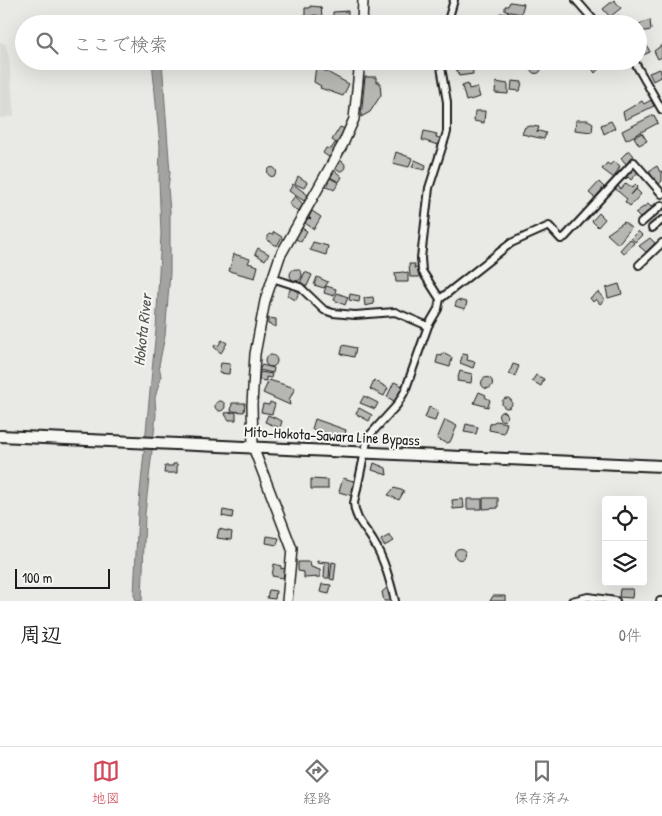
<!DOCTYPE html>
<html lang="ja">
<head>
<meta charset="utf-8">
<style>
	body { margin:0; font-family:"Patrick Hand","Klee One",sans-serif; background:#f2f2f2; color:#202124 }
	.controls { position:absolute; right:15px; bottom:15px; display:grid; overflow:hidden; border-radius:5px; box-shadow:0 5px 20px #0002 }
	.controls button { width:45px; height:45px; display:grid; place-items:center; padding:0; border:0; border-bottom:1px solid #e0e0e0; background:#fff; color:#202124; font:25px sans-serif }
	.scale { position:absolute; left:15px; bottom:12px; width:95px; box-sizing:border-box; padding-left:5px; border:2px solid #1c1c1c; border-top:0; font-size:14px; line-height:18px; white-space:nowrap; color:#1c1c1c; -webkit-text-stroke:4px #f6f6f2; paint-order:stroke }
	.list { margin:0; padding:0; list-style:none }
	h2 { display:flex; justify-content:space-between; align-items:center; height:65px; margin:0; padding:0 20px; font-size:21px }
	h2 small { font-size:16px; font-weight:400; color:#757577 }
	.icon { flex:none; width:28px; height:28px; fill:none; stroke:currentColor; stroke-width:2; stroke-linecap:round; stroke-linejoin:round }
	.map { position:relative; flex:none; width:662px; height:601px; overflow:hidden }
	.search { position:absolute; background:#fff; box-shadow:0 5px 20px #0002; left:15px; right:15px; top:15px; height:55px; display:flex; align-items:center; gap:12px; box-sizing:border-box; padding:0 18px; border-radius:28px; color:#757577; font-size:19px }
	.sheet { height:145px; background:#fff }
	nav { display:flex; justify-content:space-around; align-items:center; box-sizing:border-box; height:70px; border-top:1px solid #e0e0e0; background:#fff; font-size:14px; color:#757577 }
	nav a { display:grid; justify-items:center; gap:2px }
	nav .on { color:#d1495b }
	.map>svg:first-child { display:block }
	.built { fill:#dadad6 }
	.water { fill:#a3a3a1; stroke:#6d6d6c }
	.building { fill:#b6b6b3; stroke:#1c1c1c }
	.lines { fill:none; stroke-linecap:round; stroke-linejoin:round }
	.street-casing { stroke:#1c1c1c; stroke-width:10 }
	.secondary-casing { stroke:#1c1c1c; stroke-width:12 }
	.primary-casing { stroke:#1c1c1c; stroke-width:14 }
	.street { stroke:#f6f6f2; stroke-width:6 }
	.secondary { stroke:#f6f6f2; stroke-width:9 }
	.primary { stroke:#f6f6f2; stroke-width:10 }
	.labels { text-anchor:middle; stroke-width:4; stroke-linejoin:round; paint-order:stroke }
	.street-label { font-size:15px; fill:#1c1c1c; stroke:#f6f6f2 }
	.water-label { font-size:16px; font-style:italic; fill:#525251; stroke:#f6f6f2 }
</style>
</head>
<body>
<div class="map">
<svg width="662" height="601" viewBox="0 0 662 601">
	<rect width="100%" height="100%" fill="#e9e9e5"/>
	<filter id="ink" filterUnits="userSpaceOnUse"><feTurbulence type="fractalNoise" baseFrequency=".02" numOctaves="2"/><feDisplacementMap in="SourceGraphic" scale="10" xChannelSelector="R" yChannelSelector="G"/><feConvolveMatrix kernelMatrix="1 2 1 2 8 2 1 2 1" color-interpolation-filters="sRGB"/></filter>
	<g filter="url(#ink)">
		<path class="built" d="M0 42 5 44 9 57 14 116 0 118Z"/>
		<path class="water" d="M152 61H162L170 173 168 188 170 211V273L165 336 159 365 161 376 155 398 156 415 145 514 142 601H136L134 594 138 513 156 330 161 234 159 180 160 146Z"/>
		<path class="building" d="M614 0 621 8 610 17 603 9Z
			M510 2 524 4 521 14 505 11V6H508Z
			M310 6 321 7 322 17 315 15 305 18V8H310Z
			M348 11V20L333 18V12Z
			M500 13 515 15 514 23 499 20Z
			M617 16H620L624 21 610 24 608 21Z
			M650 20 651 30 640 32 639 24Z
			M646 44 650 52 638 57V48Z
			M662 45V57L658 59 654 51Z
			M500 61H514L513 68 499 65Z
			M593 61H606L595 73 589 64Z
			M530.5 68a5.5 5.5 0 1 1 11 0a5.5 5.5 0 1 1-11 0Z
			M472 63 473 74 459 76 456 68Z
			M316 66 349 84 343 96 320 88 321 86 314 82Z
			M660 69 662 76 653 81 649 73Z
			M365 77H376V82H380L381 95 370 112 361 117Z
			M512 81 522 82 520 91 511 90Z
			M496 82 508 84V94L495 93Z
			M468 84 469 89 477 87 480 97 466 101 462 86Z
			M651 100 654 106 625 120 623 112 642 101 644 104Z
			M475 111H485L484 123 474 121Z
			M654 115 658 123 626 140 622 131Z
			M576 120H588L593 123 592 132 575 130Z
			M611 121 615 128 604 134 601 125Z
			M531 126 539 127 537 133 539 131 546 133 544 139 522 134 525 127Z
			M340 127 345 129 338 144 332 140Z
			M424 131 437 134 436 137 440 138 438 145 422 140Z
			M642 133 647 141 639 145 634 137Z
			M335 143 337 144 330 158 323 153 326 148 331 149Z
			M629 150 634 156 629 159 631 161 627 165 621 158Z
			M396 152 412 158 409 167 393 163Z
			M415 160 426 165 425 170 412 167Z
			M335 166a5 5 0 1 1 10 0a5 5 0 1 1-10 0Z
			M614 161 620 166 614 178 602 169 607 163 610 165Z
			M657 166 660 172 662 171V181L657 186 649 171Z
			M267.5 172a4.5 4.5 0 1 1 9 0a4.5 4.5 0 1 1-9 0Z
			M633 168 639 171 631 180 628 177 626 179 623 176Z
			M333 169 342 177 339 182 328 176Z
			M298 176 307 182 304 188 295 184Z
			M330 178 339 183 334 190 325 185Z
			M599 182 604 187 595 198 589 193Z
			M626 183 632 188 635 184 638 187 631 195 636 189 641 194 630 206 625 202 627 199 613 187 616 184 621 189Z
			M293 184 308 195 304 201 289 191Z
			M295 196 303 204 298 212 289 204Z
			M656 203 657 205 642 220 635 213 648 204 651 207Z
			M312 211 321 217 314 229 305 223 308 218 311 219 309 217Z
			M599 213 605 219 598 227 592 221Z
			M624 222 631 228 618 244 607 234Z
			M302 228 307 231 301 242 293 237Z
			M638 231 642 235 635 242 631 238Z
			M274 232 282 237 277 246 267 240 269 234 272 235Z
			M650 238 655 243 646 252 639 246Z
			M630 239 634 243 624 254 620 250Z
			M313 242 328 246 326 255 310 250Z
			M258 248 269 254 265 260 255 254Z
			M234 254 250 259 248 263 258 266 255 278 229 271Z
			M409 264H415L414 268H419V277H410Z
			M290 275a6 6 0 1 1 12 0a6 6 0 1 1-12 0Z
			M305 272 312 275 307 286 300 283Z
			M403 272 408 273V282H396L395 273Z
			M317 277 328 282 324 288 314 285Z
			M619 284 622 294 608 298 606 288Z
			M292 286 300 289 296 300 287 296Z
			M326 286 336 289 334 296 324 293Z
			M598 292 605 300 600 304 596 299 593 302 590 298Z
			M337 293 348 297 345 305 334 300Z
			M350 294 360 296 359 302 349 300Z
			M373 297 374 304 365 306 364 298Z
			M457 300 467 302 465 309 455 306Z
			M268 318 276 319V327L268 324Z
			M222 340 227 343 221 353 214 347 215 344 218 346Z
			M343 345 356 348 354 357 341 354Z
			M443 353 452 358 450 367 436 363 438 355 442 356Z
			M463 354 468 355 467 360 475 362 473 368 460 363Z
			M265 361a6 6 0 1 1 12 0a6 6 0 1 1-12 0Z
			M221 363 230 364 229 374 219 373Z
			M513 364 519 366 515 376 509 374Z
			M262 365 274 368 273 373 259 370Z
			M460 371 472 374 471 383 457 381Z
			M260 372 272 374 271 378 266 377V381L259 380Z
			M536 375 544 379 541 386 532 381Z
			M481.5 383a5.5 5.5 0 1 1 11 0a5.5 5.5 0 1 1-11 0Z
			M269 380 295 388 289 400 290 405 263 393Z
			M374 380 388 388 384 396 370 389Z
			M394 382 403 386 396 402 387 397Z
			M479 392 486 395 485 397 490 400 488 407 474 403Z
			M364 396 378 403 375 409 360 403Z
			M502 403a5 5 0 1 1 10 0a5 5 0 1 1-10 0Z
			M215 406a5 5 0 1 1 10 0a5 5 0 1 1-10 0Z
			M270 402 275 404 272 414 261 412 263 404 269 405Z
			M232 403H245L244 412 231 411Z
			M429 407 438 411 435 421 425 418Z
			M359 408 372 415 369 421 356 414Z
			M498.5 416a4.5 4.5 0 1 1 9 0a4.5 4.5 0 1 1-9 0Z
			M236 412V420H229L226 416 225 413Z
			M268 415 282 421 280 428 265 422Z
			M315 419 346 430 344 438 312 429Z
			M445 420 457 426 450 442 447 443 437 439Z
			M496 421 507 423 504 433 489 430 490 424Z
			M466 424 478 427 476 434 464 432Z
			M374 463 386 468 387 475 372 470Z
			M173 464H177V473H164L165 466H173Z
			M343 478 357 482 353 496 339 492Z
			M311 479 328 480V489H311Z
			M394 488 404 491 399 500 388 495Z
			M483 498H498V508L483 509Z
			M463 499 464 508 453 509 452 500Z
			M467 499H482V509H467Z
			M223 510 233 512 232 518 222 516Z
			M219 529 232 532 231 540 217 538Z
			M267 536 279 538 277 545 266 543Z
			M388 536H390L394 541 384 546 381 540Z
			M454.5 554a5.5 5.5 0 1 1 11 0a5.5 5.5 0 1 1-11 0Z
			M317 561 330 562 329 578H324L325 564 317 563Z
			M298 562H310L311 567 320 570V577L304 578V572L298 571Z
			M332 562 336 563 334 580 330 579Z
			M274 564 281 566V569L285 568 283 578 272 576Z
			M322 584 331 585 329 594 320 592Z
			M388 587 392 601H384L382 592Z
			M620 589H633L632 598 619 597Z
			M269 590 276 591 275 599 267 598Z
			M493 596H505V601H490Z"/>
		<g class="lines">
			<defs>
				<path id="street" d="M576 0 597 24
					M447 24 454 0
					M634 61 662 110
					M641 223 662 205
					M652 228 662 220
					M639 265 662 243
					M272 278 300 287 324 310 333 313 355 315 395 312 428 326
					M440 299 511 243 549 226 561 239 565 237 634 162 662 194
					M395 601C390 581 384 558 373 541 365 527 355 520 354 503L368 437 397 405 405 391 428 326 438 309 440 299 422 271 421 258 429 188 447 132V102L440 61
					M572 601 588 597 616 601
					M660 601H662"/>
				<path id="secondary" d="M362 24 363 0
					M287 601 292 549 253 447 252 405 255 354 265 301 280 256 343 144 354 119 360 61"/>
				<path id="primary" d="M0 436 662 466"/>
			</defs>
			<use href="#street" class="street-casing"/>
			<use href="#secondary" class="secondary-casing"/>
			<use href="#primary" class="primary-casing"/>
			<use href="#street" class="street"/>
			<use href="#secondary" class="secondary"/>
			<use href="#primary" class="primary"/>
		</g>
	</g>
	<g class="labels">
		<g class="street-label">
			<text transform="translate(332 436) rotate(3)" y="5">Mito-Hokota-Sawara Line Bypass</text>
		</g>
		<g class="water-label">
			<text transform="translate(142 330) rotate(-84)" y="6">Hokota River</text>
		</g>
	</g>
</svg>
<div class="controls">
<button><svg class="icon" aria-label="locate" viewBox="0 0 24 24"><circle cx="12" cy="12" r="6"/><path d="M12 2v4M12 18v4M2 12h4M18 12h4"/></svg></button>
<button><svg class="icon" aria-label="layers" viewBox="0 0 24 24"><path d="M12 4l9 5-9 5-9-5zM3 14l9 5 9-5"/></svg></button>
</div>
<div class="scale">100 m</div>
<div class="search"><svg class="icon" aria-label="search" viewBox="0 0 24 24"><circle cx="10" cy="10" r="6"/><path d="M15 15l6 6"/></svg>ここで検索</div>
</div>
<section class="sheet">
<h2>周辺<small>0件</small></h2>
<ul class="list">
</ul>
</section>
<nav>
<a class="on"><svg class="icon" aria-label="map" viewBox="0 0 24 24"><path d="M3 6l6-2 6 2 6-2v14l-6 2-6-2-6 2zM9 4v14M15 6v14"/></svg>地図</a>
<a><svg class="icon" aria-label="directions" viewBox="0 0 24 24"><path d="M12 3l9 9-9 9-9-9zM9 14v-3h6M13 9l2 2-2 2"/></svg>経路</a>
<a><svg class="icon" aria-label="saved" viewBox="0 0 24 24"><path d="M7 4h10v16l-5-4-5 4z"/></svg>保存済み</a>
</nav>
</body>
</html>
